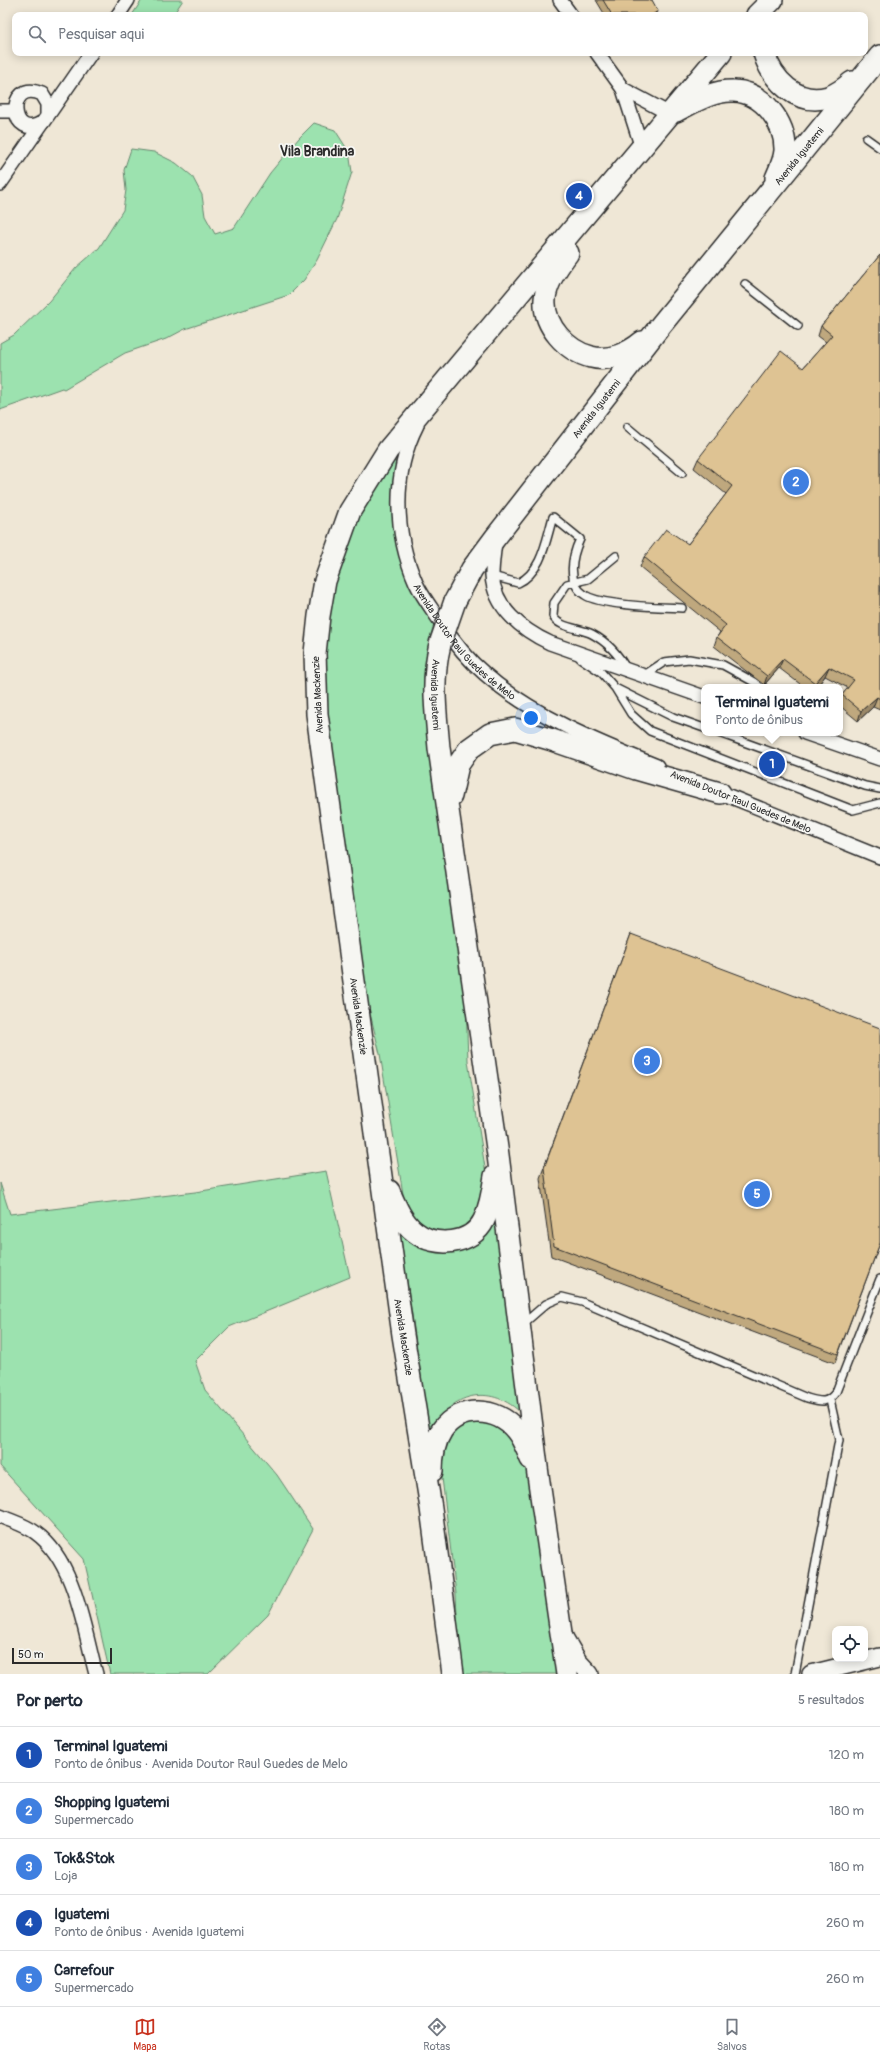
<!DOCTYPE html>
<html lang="pt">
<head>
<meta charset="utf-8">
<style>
	body { margin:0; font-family:Pangolin,sans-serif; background:#f6f6f7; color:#1f2937 }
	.controls { position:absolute; right:12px; bottom:12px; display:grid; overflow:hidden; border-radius:8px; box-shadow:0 2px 10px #0003 }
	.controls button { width:36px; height:36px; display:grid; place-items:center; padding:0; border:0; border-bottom:1px solid #e0e1e3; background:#fff; color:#1f2937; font:20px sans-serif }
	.scale { position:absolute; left:12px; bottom:10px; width:100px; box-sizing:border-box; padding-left:4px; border:2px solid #2b2b2b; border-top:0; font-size:11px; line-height:14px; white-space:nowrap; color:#2b2b2b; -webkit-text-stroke:3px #f6f6f2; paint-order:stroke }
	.you { position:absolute; left:531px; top:718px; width:14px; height:14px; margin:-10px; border:3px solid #fff; border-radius:50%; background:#1a73e8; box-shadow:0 0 0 6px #1a73e833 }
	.badge { display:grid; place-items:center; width:26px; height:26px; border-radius:50%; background:#c8321e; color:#fff; font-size:13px; font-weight:700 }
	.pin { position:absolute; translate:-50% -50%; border:2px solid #fff; box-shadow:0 1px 4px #0006 }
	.popup { position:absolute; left:701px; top:684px; width:142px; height:52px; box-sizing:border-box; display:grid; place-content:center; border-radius:8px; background:#fff; filter:drop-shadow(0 1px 3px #0005); font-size:13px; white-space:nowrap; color:#747a83 }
	.popup b { font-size:15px; color:#1f2937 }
	.popup::after { content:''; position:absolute; left:50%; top:100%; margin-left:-8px; border:8px solid transparent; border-top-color:#fff }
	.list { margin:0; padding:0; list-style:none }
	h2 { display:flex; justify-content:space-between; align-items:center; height:52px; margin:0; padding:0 16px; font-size:17px }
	h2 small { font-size:13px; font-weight:400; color:#747a83 }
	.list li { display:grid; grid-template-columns:26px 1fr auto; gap:12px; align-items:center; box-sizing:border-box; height:56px; padding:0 16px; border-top:1px solid #e0e1e3 }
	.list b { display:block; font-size:15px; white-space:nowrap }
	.list p { margin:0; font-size:13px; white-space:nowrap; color:#747a83 }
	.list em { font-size:13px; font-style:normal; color:#747a83 }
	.icon { flex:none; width:22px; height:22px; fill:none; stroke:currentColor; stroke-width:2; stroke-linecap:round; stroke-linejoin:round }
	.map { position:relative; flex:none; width:880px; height:1674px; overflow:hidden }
	.search { position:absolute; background:#fff; box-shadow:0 2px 10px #0003; left:12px; right:12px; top:12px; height:44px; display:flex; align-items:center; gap:10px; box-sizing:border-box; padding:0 14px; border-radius:8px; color:#747a83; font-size:15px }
	.sheet { height:332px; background:#fff }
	nav { display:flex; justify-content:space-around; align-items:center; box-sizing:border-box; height:56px; border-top:1px solid #e0e1e3; background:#fff; font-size:11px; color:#747a83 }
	nav a { display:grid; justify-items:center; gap:2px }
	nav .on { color:#c8321e }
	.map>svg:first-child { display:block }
	.green { fill:#9ce2af; stroke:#64866d }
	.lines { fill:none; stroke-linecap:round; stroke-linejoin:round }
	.service-casing { stroke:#2b2b2b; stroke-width:10 }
	.minor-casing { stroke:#2b2b2b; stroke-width:16 }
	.tertiary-casing { stroke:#2b2b2b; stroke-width:20 }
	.primary-casing { stroke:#2b2b2b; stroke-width:24 }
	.service { stroke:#f6f6f2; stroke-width:7 }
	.minor { stroke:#f6f6f2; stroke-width:13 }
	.tertiary { stroke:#f6f6f2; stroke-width:17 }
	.primary { stroke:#f6f6f2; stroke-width:21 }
	.primary-bridge-casing { stroke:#2b2b2b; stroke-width:24; stroke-linecap:butt }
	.primary-bridge { stroke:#f6f6f2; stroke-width:21 }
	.wall { fill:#bfa87e; stroke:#2b2b2b }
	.shaded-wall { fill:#9b8867; stroke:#2b2b2b }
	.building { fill:#dec393; stroke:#2b2b2b }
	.labels { text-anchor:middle; stroke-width:3.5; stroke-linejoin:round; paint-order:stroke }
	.street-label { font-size:10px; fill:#2b2b2b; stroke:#f6f6f2 }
	.district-label { font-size:14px; font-weight:bold; fill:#2b2b2b; stroke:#f6f6f2 }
</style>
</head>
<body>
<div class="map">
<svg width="880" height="1674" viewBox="0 0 880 1674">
	<rect width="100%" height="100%" fill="#efe7d6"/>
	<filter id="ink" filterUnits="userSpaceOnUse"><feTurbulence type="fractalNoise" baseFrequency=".025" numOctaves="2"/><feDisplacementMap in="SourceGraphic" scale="8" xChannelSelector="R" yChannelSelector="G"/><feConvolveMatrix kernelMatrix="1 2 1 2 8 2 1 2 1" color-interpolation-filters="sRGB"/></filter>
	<g filter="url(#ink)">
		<path class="green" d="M142 0H183L173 15H132Z
			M314 123 335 130 349 152 352 172 337 219 317 260 304 280 289 295 185 329 166 339 125 353 64 389 62 388 0 410V343L14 335 49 301 76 268 99 248 123 210 126 190 124 170 131 149 154 152 176 163 192 176 202 195 205 216 215 234 234 228 270 173 299 138Z
			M390 461H395L397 465 394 493 423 607 434 624C425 652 422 680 425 709L466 1002 468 1061 487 1180V1197L469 1225 453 1231 435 1230 419 1223 412 1216 404 1200 380 1054 367 1001 325 692 323 668 330 593 354 522Z
			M326 1171 350 1277 229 1327 195 1361 205 1390 277 1475 313 1529 268 1615 208 1674H110L84 1559 0 1466V1183L10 1214 195 1192Z
			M495 1211 526 1409 519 1411C489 1384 450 1393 433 1430H429L400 1234 408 1233 431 1248Z
			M499 1420 528 1467 561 1674H460L456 1594 440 1461V1453L457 1424Z"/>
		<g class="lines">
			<defs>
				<path id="service" d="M866 138 880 148
					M745 284 798 326
					M627 427 682 473
					M616 556 588 579 567 584 554 603 553 616C558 628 581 628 592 634 607 642 619 655 627 670
					M492 576 518 583C542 572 546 540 553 517L580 539C572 556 566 583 585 595 601 606 662 607 682 608
					M580 658 601 672 615 688 673 717 704 728
					M643 676 664 662 689 659 723 665 763 687
					M615 688 631 714 650 731 853 810 880 803
					M719 733 865 786 880 789
					M523 1324 546 1304 562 1297 582 1302 807 1398C821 1402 827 1404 836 1392L880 1279
					M795 1674 839 1440 830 1400"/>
				<g id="minor">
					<path d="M560 0 571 15"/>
					<path d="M118 15 128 0"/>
					<path d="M597 53 623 89 642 148"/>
					<path d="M623 89 670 114"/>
					<path d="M0 111H15"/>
					<path d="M48 115V104L42 94C4 77 10 146 44 121L91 53"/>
					<path d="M0 184 43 122"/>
					<path id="s1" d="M417 425C392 474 394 533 416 583 422 596 432 609 440 621 453 641 467 659 485 674 531 715 600 743 657 766"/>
					<path d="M495 541C494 552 492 564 492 575 494 608 522 630 550 643L704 697"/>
					<path d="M805 733 880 759"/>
					<path d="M714 790 880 857"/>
					<path d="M0 1516C11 1521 26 1525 36 1533 75 1561 84 1630 96 1674"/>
				</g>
				<path id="tertiary" d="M564 1637 578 1661 590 1674
					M811 1674 880 1657"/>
				<g id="primary">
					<path d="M757 15 772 0"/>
					<path d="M764 53C772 80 797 106 828 97 837 94 845 88 852 82"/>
					<path d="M676 111C694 102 713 90 734 91 763 92 786 123 785 151 784 161 780 169 776 178"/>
					<path d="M568 253C558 266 546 283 545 299 543 326 567 351 591 357 609 362 629 353 642 342"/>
					<path id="s2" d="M455 601 472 569 495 538 661 325 880 56"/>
					<path id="s3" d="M440 644C431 682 436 711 439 748L498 1155 538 1475 567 1674"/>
					<path d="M451 796 458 765 469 749 490 734 515 729 549 739 636 769 720 793"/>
					<path d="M389 1191C395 1205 402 1222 415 1232 435 1248 472 1245 484 1220 490 1207 493 1190 495 1176"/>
					<path d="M432 1471C432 1457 434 1442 442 1430 459 1405 497 1407 516 1430 523 1438 527 1450 531 1459"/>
					<path d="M453 1674 431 1508 403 1335 317 714 315 653 319 616 325 581 350 511 388 450 721 53"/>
				</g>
			</defs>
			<use href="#service" class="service-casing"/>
			<use href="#minor" class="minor-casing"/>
			<use href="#tertiary" class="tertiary-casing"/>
			<use href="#primary" class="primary-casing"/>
			<use href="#service" class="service"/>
			<use href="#minor" class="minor"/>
			<use href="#tertiary" class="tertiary"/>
			<use href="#primary" class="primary"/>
			<defs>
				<path id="primary-bridge" d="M440 644 455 601"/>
			</defs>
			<use href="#primary-bridge" class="primary-bridge-casing"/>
			<use href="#primary-bridge" class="primary-bridge"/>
		</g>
		<path class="wall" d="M596 0H652L657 15H605Z
			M880 255V710L873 707 858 721 840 706V700L842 695 848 688 825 676 817 687H804L779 668 764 685 714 646 717 637 720 632 640 567 644 557 688 544 726 494 694 468 698 459 803 368 826 342 818 336 821 326Z
			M631 934 880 1243 835 1363 551 1256 540 1178Z"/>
		<path class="shaded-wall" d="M658 11 657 15H652Z
			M783 659 779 668 764 685 767 676Z
			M829 667 825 676 817 687H814L815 683Z
			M877 697 873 707 858 721 861 711Z"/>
		<path class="building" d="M603 0H652L658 11 652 15H612Z
			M880 255V699L877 697 861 711 842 695 854 680 829 667 815 683 783 659 767 676 717 637 726 625 644 557 666 529 688 544 732 486 698 459 781 351 803 368 832 335 821 326Z
			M631 934 880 1028V1243L838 1354 554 1246 544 1168Z"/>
	</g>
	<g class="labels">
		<g class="street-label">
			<text dy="4" stroke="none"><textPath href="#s2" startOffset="563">Avenida Iguatemi</textPath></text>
			<text dy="4" stroke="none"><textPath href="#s2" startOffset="239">Avenida Iguatemi</textPath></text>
			<text dy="4" stroke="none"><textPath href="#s1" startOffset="240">Avenida Doutor Raul Guedes de Melo</textPath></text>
			<text transform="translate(317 695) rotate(-93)" y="4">Avenida Mackenzie</text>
			<text dy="4" stroke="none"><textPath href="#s3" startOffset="51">Avenida Iguatemi</textPath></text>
			<text transform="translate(741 801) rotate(22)" y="4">Avenida Doutor Raul Guedes de Melo</text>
			<text transform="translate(359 1016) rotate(82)" y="4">Avenida Mackenzie</text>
			<text transform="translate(404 1337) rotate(81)" y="4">Avenida Mackenzie</text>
		</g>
		<g class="district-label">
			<text x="317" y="156">Vila Brandina</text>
		</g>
	</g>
</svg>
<div class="controls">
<button><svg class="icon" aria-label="locate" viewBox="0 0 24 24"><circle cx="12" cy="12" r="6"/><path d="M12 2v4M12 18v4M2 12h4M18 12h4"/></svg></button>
</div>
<div class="scale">50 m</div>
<div class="you"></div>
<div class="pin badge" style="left:772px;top:764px;background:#1a4fb4">1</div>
<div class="popup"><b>Terminal Iguatemi</b>Ponto de ônibus</div>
<div class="pin badge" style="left:796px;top:482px;background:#3f7fe0">2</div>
<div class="pin badge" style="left:647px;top:1061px;background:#3f7fe0">3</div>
<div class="pin badge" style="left:579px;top:196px;background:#1a4fb4">4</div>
<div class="pin badge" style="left:757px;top:1194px;background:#3f7fe0">5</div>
<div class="search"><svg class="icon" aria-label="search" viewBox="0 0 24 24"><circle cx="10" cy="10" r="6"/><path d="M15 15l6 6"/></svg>Pesquisar aqui</div>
</div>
<section class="sheet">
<h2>Por perto<small>5 resultados</small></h2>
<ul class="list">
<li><span class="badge" style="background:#1a4fb4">1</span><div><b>Terminal Iguatemi</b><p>Ponto de ônibus · Avenida Doutor Raul Guedes de Melo</p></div><em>120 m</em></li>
<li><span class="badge" style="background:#3f7fe0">2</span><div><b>Shopping Iguatemi</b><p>Supermercado</p></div><em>180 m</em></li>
<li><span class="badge" style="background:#3f7fe0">3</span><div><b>Tok&amp;Stok</b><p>Loja</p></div><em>180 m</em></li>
<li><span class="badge" style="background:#1a4fb4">4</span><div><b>Iguatemi</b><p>Ponto de ônibus · Avenida Iguatemi</p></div><em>260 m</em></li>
<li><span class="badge" style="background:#3f7fe0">5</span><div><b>Carrefour</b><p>Supermercado</p></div><em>260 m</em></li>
</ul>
</section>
<nav>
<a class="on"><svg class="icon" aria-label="map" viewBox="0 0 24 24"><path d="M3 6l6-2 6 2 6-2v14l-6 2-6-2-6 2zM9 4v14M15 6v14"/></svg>Mapa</a>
<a><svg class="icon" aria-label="directions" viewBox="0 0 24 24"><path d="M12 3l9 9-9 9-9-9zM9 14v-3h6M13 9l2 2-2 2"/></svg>Rotas</a>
<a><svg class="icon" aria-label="saved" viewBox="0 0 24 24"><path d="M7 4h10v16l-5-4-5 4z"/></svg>Salvos</a>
</nav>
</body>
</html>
